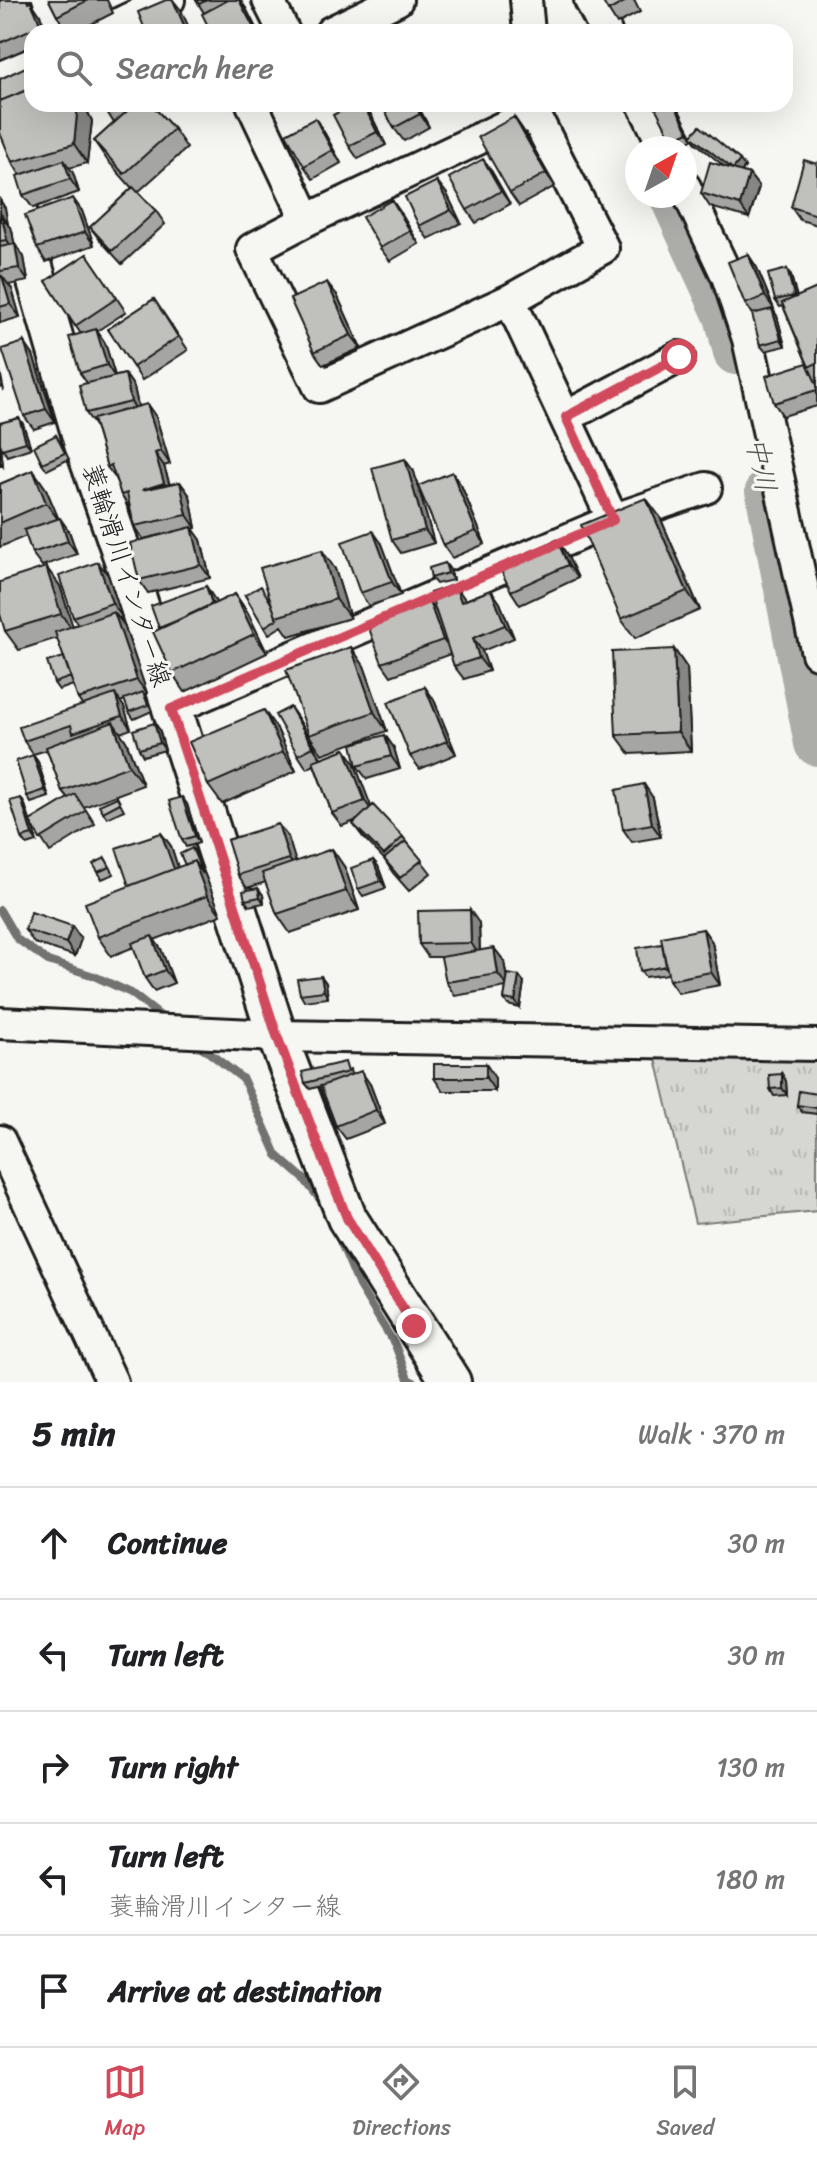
<!DOCTYPE html>
<html lang="en">
<head>
<meta charset="utf-8">
<style>
	body { margin:0; font-family:Sriracha,"Klee One",sans-serif; background:#f6f6f6; color:#202124 }
	.compass { position:absolute; left:625px; top:136px; width:72px; height:72px; border-radius:50%; background:#fff; box-shadow:0 8px 32px #0002; rotate:40deg }
	.stop { position:absolute; width:24px; height:24px; margin:-18px; border:6px solid #d1495b; border-radius:50%; background:#fff }
	.stop.end { background:#d1495b; border-color:#fff; box-shadow:0 2px 8px #0008 }
	.list { margin:0; padding:0; list-style:none }
	h2 { display:flex; justify-content:space-between; align-items:center; height:104px; margin:0; padding:0 32px; font-size:34px }
	h2 small { font-size:26px; font-weight:400; color:#757577 }
	.list li { display:grid; grid-template-columns:52px 1fr auto; gap:24px; align-items:center; box-sizing:border-box; height:112px; padding:0 32px; border-top:2px solid #e0e0e0 }
	.list b { display:block; font-size:30px; white-space:nowrap }
	.list p { margin:0; font-size:26px; white-space:nowrap; color:#757577 }
	.list em { font-size:26px; font-style:normal; color:#757577 }
	.icon { flex:none; width:44px; height:44px; fill:none; stroke:currentColor; stroke-width:2; stroke-linecap:round; stroke-linejoin:round }
	.map { position:relative; flex:none; width:817px; height:1382px; overflow:hidden }
	.search { position:absolute; background:#fff; box-shadow:0 8px 32px #0002; left:24px; right:24px; top:24px; height:88px; display:flex; align-items:center; gap:20px; box-sizing:border-box; padding:0 28px; border-radius:24px; color:#757577; font-size:30px }
	.sheet { height:664px; background:#fff }
	nav { display:flex; justify-content:space-around; align-items:center; box-sizing:border-box; height:112px; border-top:2px solid #e0e0e0; background:#fff; font-size:22px; color:#757577 }
	nav a { display:grid; justify-items:center; gap:4px }
	nav .on { color:#d1495b }
	.map>svg:first-child { display:block }
	.park { fill:url(#park-tufts); stroke:#797977; stroke-width:2 }
	.lines { fill:none; stroke-linecap:round; stroke-linejoin:round }
	.stream { stroke:#727271; stroke-width:8 }
	.river { stroke:#acaca9; stroke-width:46 }
	.minor-casing { stroke:#1c1c1c; stroke-width:36 }
	.major-casing { stroke:#1c1c1c; stroke-width:44 }
	.minor { stroke:#f6f6f2; stroke-width:30 }
	.major { stroke:#f6f6f2; stroke-width:38 }
	.wall { fill:#a5a5a3; stroke:#1c1c1c; stroke-width:2 }
	.shaded-wall { fill:#868684; stroke:#1c1c1c; stroke-width:2 }
	.building { fill:#c0c0bd; stroke:#1c1c1c; stroke-width:2 }
	.route { stroke:#d1495b; stroke-width:10 }
	.labels { text-anchor:middle; stroke-width:6; stroke-linejoin:round; paint-order:stroke }
	.street-label { font-size:26px; fill:#1c1c1c; stroke:#f6f6f2 }
	.water-label { font-size:28px; font-style:italic; fill:#565654; stroke:#f6f6f2 }
</style>
</head>
<body>
<div class="map">
<svg width="817" height="1382" viewBox="0 0 817 1382">
	<defs>
		<pattern id="park-tufts" width="24" height="20" patternUnits="userSpaceOnUse" patternTransform="scale(2)"><rect width="24" height="20" fill="#d6d6d2"/><path d="M3 7l-1-3M5 7V3M7 7l1-3M15 17l-1-3M17 17v-4M19 17l1-3" fill="none" stroke="#b7b7b4"/></pattern>
	</defs>
	<rect width="100%" height="100%" fill="#f6f6f2"/>
	<filter id="ink" filterUnits="userSpaceOnUse"><feTurbulence type="fractalNoise" baseFrequency=".0125" numOctaves="2"/><feDisplacementMap in="SourceGraphic" scale="16" xChannelSelector="R" yChannelSelector="G"/><feConvolveMatrix kernelMatrix="1 2 1 2 8 2 1 2 1" color-interpolation-filters="sRGB"/></filter>
	<g filter="url(#ink)">
		<path class="park" d="M652 1042 817 1045V1211L695 1223Z"/>
		<g class="lines">
			<path class="stream" d="M0 910 17 939 48 961 94 976 131 993 167 1021
				M194 1041 243 1079 277 1155 304 1179 324 1205
				M338 1236 359 1286 395 1345 408 1379 414 1382"/>
			<path class="river" d="M672 196 727 316 736 352
				M768 491 817 743"/>
			<defs>
				<path id="minor" d="M268 0 284 32
					M526 0 529 32
					M590 0 606 32
					M101 32 169 0
					M331 32 397 0
					M0 77 32 64
					M252 104 307 220 514 122
					M643 104 665 148
					M685 187 727 276 748 339 817 653
					M307 220 252 249 319 387 510 300 603 248 534 113 533 104
					M566 417 679 357
					M615 519 706 488
					M171 709 613 520 510 300
					M0 1023 277 1036 817 1045
					M0 1141 112 1382"/>
				<path id="major" d="M0 153 84 444 127 568 277 1036 347 1218 451 1382"/>
			</defs>
			<use href="#minor" class="minor-casing"/>
			<use href="#major" class="major-casing"/>
			<use href="#minor" class="minor"/>
			<use href="#major" class="major"/>
		</g>
		<path class="wall" d="M0 0 34 6 40 15 47 32H32V46L0 60Z
			M49 0H107L113 13 76 32H69L57 16Z
			M196 0H241L258 32H211L204 13Z
			M602 0H634L640 12 617 24Z
			M32 104H84L92 121 87 163 69 168 73 173 79 192 33 208 23 195 20 175 12 162Z
			M102 104H151L174 129 187 148 138 192 156 211 165 224 122 264 100 240 90 227 132 188 107 160 94 141 114 123Z
			M381 104H417L429 127 404 141 394 128Z
			M661 104H676L692 136 745 167 741 172 749 174 759 187 749 218 710 207 701 193 725 167 696 143 693 139 677 146 672 140Z
			M370 113 386 145 358 159 349 146Z
			M514 117 523 130 555 186 519 206 510 193Z
			M315 118 324 132 341 163 313 179 304 166Z
			M817 164V225L800 220 791 207Z
			M492 172 510 204 476 223 467 210Z
			M437 181 447 194 461 223 428 239 419 226Z
			M0 200 5 208 8 225 12 230 14 244 24 257 28 281 8 285 12 289 20 317 0 323Z
			M392 200 419 244 390 261 380 248Z
			M82 211 94 245 46 262 37 248Z
			M87 254 126 312 97 331 105 343 115 376 125 374 134 387 138 406 156 417 170 464 164 466 170 485 180 482 190 496 196 528 193 529 201 540 210 578 148 593 139 580 161 535 143 539 134 526 130 508 121 495 116 479 107 467 95 426 86 413 87 383 80 373 81 334 46 281Z
			M748 254 757 268 774 309H773L777 316 785 346 765 351 760 345 753 314 745 304Z
			M787 269 791 276 797 297 817 288V406L783 416 774 403 807 363 783 306 780 307 775 300Z
			M337 295 361 348 323 365 314 352Z
			M154 299 188 350 142 380 108 329Z
			M24 342 33 355 55 422 34 429 24 416Z
			M19 418 23 424 31 448 7 456 1 446 3 466H0V423Z
			M56 435 69 459 47 470 42 463Z
			M33 470 46 489 58 518 69 531 77 554 42 566 32 553 26 536 0 547V484Z
			M414 472 418 486 461 485 485 544 452 558 443 545 418 486 434 543 401 553 392 540Z
			M660 517 700 610 635 638 621 619Z
			M557 540 566 553 578 578 520 605 511 591Z
			M382 544 401 595 369 606 360 593Z
			M445 563 450 570 453 580 436 584 431 578Z
			M46 567 60 586 72 626 78 624 73 617 108 575 122 617 119 618 124 625 147 693 144 694 147 699 152 711 134 719 129 712 125 700 120 702 124 707 131 729 120 733 126 741 143 785 84 807 95 824 50 852 32 824 37 842 27 845 22 838 21 798 25 805 30 821 68 798 62 791 47 750 33 754 24 741 82 705 78 699 73 685 59 690 54 683 64 657 57 638 19 650 5 631Z
			M335 569 350 618 289 636 282 626 269 634 245 595 270 601Z
			M455 585 465 600 491 590 500 603 514 638 482 651 489 671 464 679 454 666 450 654 391 676 382 663 436 610Z
			M206 586 216 603 235 594 248 613 267 653 185 692 172 673 159 628Z
			M351 647 364 666 387 731 322 754 309 735Z
			M674 649 687 668 691 751 630 754 616 735Z
			M425 687 434 700 456 754 420 769 410 756Z
			M290 707 299 720 321 758 345 749 354 762 371 807 403 837 431 873 409 891 393 873 384 859 363 837 353 824 357 820 342 826 332 813 314 765 307 769 298 755Z
			M154 723 159 729 165 750 143 756 139 749Z
			M277 729 296 771 222 804 208 785Z
			M385 735 394 748 400 769 367 779 357 766Z
			M33 755 38 762 49 797 31 803 27 796Z
			M117 797 124 810 107 818 103 812Z
			M653 798 661 837 632 842 623 829Z
			M187 804 199 843 186 847 182 840Z
			M161 833 171 846 178 868 185 865 192 848 197 855 221 915 154 940 161 949 174 983 154 991 145 978 134 947 111 956 98 937Z
			M288 837 295 862 332 849 345 868 359 910 290 933 277 914 266 882 247 888 238 875Z
			M105 858 114 874 102 879 98 872Z
			M373 860 378 866 386 888 363 896 358 889Z
			M258 888 263 895 264 903 249 906 245 900Z
			M479 923 480 951 494 948 504 961 507 981 524 982 520 1008 508 1005 504 999 506 987 455 996 446 982 445 957H428L419 944Z
			M72 926 81 939 75 956 34 943 25 930Z
			M703 929 712 942 720 985 678 993 669 980 668 974 645 977 640 971 662 944Z
			M321 976 326 983 328 998 304 1001 300 994Z
			M350 1069 351 1075 370 1084 385 1124 346 1139 336 1126 321 1086 310 1089 305 1083Z
			M782 1074 786 1081 787 1095 774 1096 770 1089Z
			M434 1078H495V1091H443Z
			M817 1094V1114L802 1112 797 1105Z"/>
		<path class="shaded-wall" d="M27 0H32L34 6 40 15 47 32H46L41 25Z
			M173 0 181 10 191 32H187Z
			M239 0 246 8 258 32H256Z
			M78 104H84L92 121 87 163 74 144Z
			M363 104 370 113 386 145 377 132Z
			M415 104H417L429 127 420 114Z
			M674 104 676 105 693 138 689 132Z
			M514 117 523 130 555 186 546 173Z
			M315 118 324 132 341 163 332 150Z
			M483 159 492 172 510 204 501 191Z
			M64 160 73 173 79 192 70 179Z
			M740 160 745 167 737 177 732 170Z
			M749 174 759 187 749 218 740 205Z
			M437 181 447 194 461 223 451 210Z
			M73 198 82 211 94 245 85 232Z
			M0 200 5 208 8 225 0 212Z
			M392 200 401 213 419 244 410 231Z
			M2 217 12 230 16 253 7 240Z
			M15 244 24 257 28 281 19 268Z
			M748 254 757 268 774 309 765 296Z
			M787 269 791 276 798 302 794 296Z
			M2 276 12 289 20 317 10 304Z
			M327 282 337 295 361 348 351 335Z
			M772 309 777 316 785 346 781 339Z
			M96 329 105 343 116 379 107 365Z
			M24 342 33 355 55 422 46 409Z
			M0 371 4 391 0 385Z
			M125 374 134 387 140 415 131 402Z
			M147 404 156 417 170 464 161 451Z
			M19 418 23 424 31 448 26 442Z
			M0 436 3 466 0 462Z
			M155 453 164 466 173 496 164 483Z
			M405 459 414 472 434 543 425 530Z
			M33 470 46 489 60 522 46 503Z
			M452 472 461 485 485 544 476 531Z
			M180 482 190 496 196 528 187 515Z
			M646 498 660 517 700 610 687 591Z
			M60 518 69 531 77 554 68 541Z
			M192 527 201 540 210 578 201 565Z
			M373 531 382 544 401 595 392 582Z
			M557 540 566 553 578 578 568 565Z
			M322 550 335 569 350 618 336 599Z
			M98 562 108 575 122 617 112 603Z
			M445 563 450 570 453 580 448 573Z
			M46 567 60 586 75 633 61 614Z
			M455 585 464 598 470 615 461 602Z
			M206 586 215 600 223 621 214 608Z
			M491 590 500 603 514 638 505 625Z
			M235 594 248 613 267 653 254 634Z
			M429 601 438 614 453 653 443 640Z
			M114 612 124 625 147 693 137 680Z
			M473 638 482 651 489 671 479 658Z
			M351 647 364 666 387 731 374 712Z
			M674 649 687 668 691 751 678 732Z
			M425 687 434 700 456 754 447 741Z
			M115 694 124 707 131 729 122 716Z
			M290 707 299 720 322 760 313 747Z
			M264 710 277 729 296 771 283 752Z
			M113 722 126 741 143 785 129 766Z
			M154 723 159 729 165 750 160 743Z
			M385 735 394 748 400 769 391 756Z
			M345 749 354 762 374 814 365 801Z
			M33 755 38 762 49 797 45 790Z
			M644 784 653 798 661 837 652 824Z
			M182 797 187 804 199 843 195 836Z
			M21 798 25 805 37 842 32 835Z
			M278 824 288 837 299 872 289 859Z
			M161 833 171 846 185 889 176 876Z
			M192 848 197 855 221 915 207 896 194 861Z
			M332 849 345 868 359 910 346 891Z
			M373 860 378 866 386 888 381 881Z
			M258 888 263 895 264 903 260 897Z
			M470 910 479 923 480 956 471 943Z
			M72 926 81 939 75 956 66 943Z
			M703 929 712 942 720 985 711 972Z
			M152 936 161 949 174 983 165 970Z
			M494 948 504 961 508 987 498 974Z
			M321 976 326 983 328 998 324 991Z
			M519 976 524 982 520 1008 515 1001Z
			M486 1064 495 1078V1091L486 1078Z
			M361 1071 370 1084 385 1124 376 1110Z
			M782 1074 786 1081 787 1095 782 1088Z"/>
		<path class="building" d="M0 0H27L28 3 31 2 41 25 0 43Z
			M49 0H88L57 16Z
			M166 0H173L187 32H146L138 12Z
			M196 0H207L199 4Z
			M228 0H239L256 32H211L202 14Z
			M602 0H628L608 11Z
			M32 64V88L0 101V79Z
			M32 88V104H78L74 144 12 162 0 133V101Z
			M102 104H119L105 111Z
			M135 104H151L174 129 124 174 94 141Z
			M354 104H363L377 132 349 146 333 115Z
			M381 104H415L420 114 394 128Z
			M661 104H674L689 132 672 140 655 107Z
			M514 117 546 173 510 193 478 137Z
			M315 118 332 150 304 166 286 134Z
			M700 126 740 160 733 169 691 136Z
			M483 159 501 191 467 210 449 178Z
			M64 160 70 179 23 195 17 176Z
			M804 160 817 164V215L791 207Z
			M710 162 749 174 740 205 701 193Z
			M437 181 451 210 419 226 405 197Z
			M133 187 156 211 112 251 90 227Z
			M73 198 85 232 37 248 25 215Z
			M392 200 410 231 380 248 362 217Z
			M2 217 7 240 0 241V218Z
			M15 244 19 268 0 271V247Z
			M87 254 117 298 75 326 46 281Z
			M748 254 765 296 745 304 728 262Z
			M787 269 794 296 775 300 768 274Z
			M2 276 10 304 0 307V277Z
			M327 282 351 335 314 352 290 299Z
			M817 288V363L809 367 782 303Z
			M154 299 178 337 133 367 108 329Z
			M772 309 781 339 760 345 752 314Z
			M96 329 107 365 80 373 69 337Z
			M24 342 46 409 24 416 2 349Z
			M807 363 817 385V390L774 403 766 376Z
			M125 374 131 402 86 413 79 385Z
			M147 404 161 451 155 453 164 483 142 490 180 482 187 515 134 526 127 493 121 495 111 465 107 467 93 419Z
			M19 418 26 442 2 449 0 443V423Z
			M56 435 65 453 42 463 34 446Z
			M405 459 425 530 392 540 372 468Z
			M33 470 46 503 0 523V484Z
			M452 472 476 531 443 545 418 486Z
			M646 498 687 591 621 619 581 525Z
			M60 518 68 541 32 553 24 530Z
			M192 527 201 565 139 580 130 543Z
			M373 531 392 582 360 593 342 542Z
			M557 540 568 565 511 591 499 567Z
			M322 550 336 599 276 617 260 568Z
			M98 562 112 603 73 617 59 576Z
			M445 563 448 573 431 578 429 568Z
			M46 567 61 614 5 631 0 614V582Z
			M455 585 461 602 491 590 505 625 473 638 479 658 454 666 430 593Z
			M206 586 212 604 176 621 159 628 151 606Z
			M261 586 271 603 277 619 264 627 245 595Z
			M235 594 254 634 172 673 153 632Z
			M429 601 443 640 382 663 367 623Z
			M114 612 137 680 78 699 55 632Z
			M351 647 374 712 309 735 286 670Z
			M674 649 678 732 616 735 612 652Z
			M64 657 71 677 54 683 47 662Z
			M425 687 447 741 410 756 388 702Z
			M143 692 148 705 129 712 124 699Z
			M115 694 122 716 73 733 71 725 24 741 19 727Z
			M290 707 313 747 298 755 275 715Z
			M264 710 283 752 208 785 189 742Z
			M113 722 129 766 62 791 46 747Z
			M154 723 160 743 139 749 133 730Z
			M385 735 391 756 357 766 352 744Z
			M345 749 365 801 332 813 313 761Z
			M33 755 45 790 27 796 16 761Z
			M644 784 652 824 623 829 616 790Z
			M75 794 86 811 40 839 30 821Z
			M117 797 120 803 103 812 99 805Z
			M182 797 195 836 182 840 169 801Z
			M21 798 32 835 22 838 10 801Z
			M373 805 403 837 384 855 353 824Z
			M278 824 289 859 238 875 227 840Z
			M161 833 174 869 129 886 116 848Z
			M406 841 422 860 400 878 384 859Z
			M192 848 203 874 194 861 185 865 180 854Z
			M332 849 346 891 277 914 262 873Z
			M105 858 110 867 98 872 93 864Z
			M373 860 381 881 358 889 351 868Z
			M194 861 207 896 98 937 85 903Z
			M258 888 260 897 245 900 243 891Z
			M470 910 471 943 419 944 418 911Z
			M31 912 72 926 66 943 25 930Z
			M703 929 711 972 669 980 661 937Z
			M152 936 165 970 145 978 132 943Z
			M662 944 666 966 640 971 637 948Z
			M494 948 498 974 446 982 441 957Z
			M508 974 519 976 515 1001 504 999Z
			M321 976 324 991 300 994 297 979Z
			M345 1062 348 1072 305 1083 302 1072Z
			M434 1064H486V1078H434Z
			M361 1071 376 1110 336 1126 321 1086Z
			M782 1074V1088L770 1089 769 1075Z
			M799 1091 817 1094V1108L797 1105Z"/>
	</g>
	<g class="lines" filter="url(#ink)">
		<path class="route" d="M414 1326 347 1218 318 1145 277 1036 171 709 613 520 566 417 679 357"/>
	</g>
	<g class="labels">
		<g class="street-label">
			<text transform="translate(127 575) rotate(72)" y="9">蓑輪滑川インター線</text>
		</g>
		<g class="water-label">
			<text transform="translate(762 464) rotate(79)" y="10">中川</text>
		</g>
	</g>
</svg>
<svg class="compass" viewBox="-18 -18 36 36"><path d="M0-13l5 13h-10z" fill="#e53935"/><path d="M0 13l5-13h-10z" fill="#757577"/></svg>
<div class="stop" style="left:679px;top:357px"></div>
<div class="stop end" style="left:414px;top:1326px"></div>
<div class="search"><svg class="icon" aria-label="search" viewBox="0 0 24 24"><circle cx="10" cy="10" r="6"/><path d="M15 15l6 6"/></svg>Search here</div>
</div>
<section class="sheet">
<h2>5 min<small>Walk · 370 m</small></h2>
<ul class="list">
<li><svg class="icon" aria-label="ahead" viewBox="0 0 24 24"><path d="M12 20V5M6 11l6-6 6 6"/></svg><div><b>Continue</b></div><em>30 m</em></li>
<li><svg class="icon" aria-label="left" viewBox="0 0 24 24"><path d="M17 20v-9H6M10 6l-5 5 5 5"/></svg><div><b>Turn left</b></div><em>30 m</em></li>
<li><svg class="icon" aria-label="right" viewBox="0 0 24 24"><path d="M7 20v-9h11M14 6l5 5-5 5"/></svg><div><b>Turn right</b></div><em>130 m</em></li>
<li><svg class="icon" aria-label="left" viewBox="0 0 24 24"><path d="M17 20v-9H6M10 6l-5 5 5 5"/></svg><div><b>Turn left</b><p>蓑輪滑川インター線</p></div><em>180 m</em></li>
<li><svg class="icon" aria-label="arrive" viewBox="0 0 24 24"><path d="M6 21V4h12l-3 4 3 4H6"/></svg><div><b>Arrive at destination</b></div></li>
</ul>
</section>
<nav>
<a class="on"><svg class="icon" aria-label="map" viewBox="0 0 24 24"><path d="M3 6l6-2 6 2 6-2v14l-6 2-6-2-6 2zM9 4v14M15 6v14"/></svg>Map</a>
<a><svg class="icon" aria-label="directions" viewBox="0 0 24 24"><path d="M12 3l9 9-9 9-9-9zM9 14v-3h6M13 9l2 2-2 2"/></svg>Directions</a>
<a><svg class="icon" aria-label="saved" viewBox="0 0 24 24"><path d="M7 4h10v16l-5-4-5 4z"/></svg>Saved</a>
</nav>
</body>
</html>
